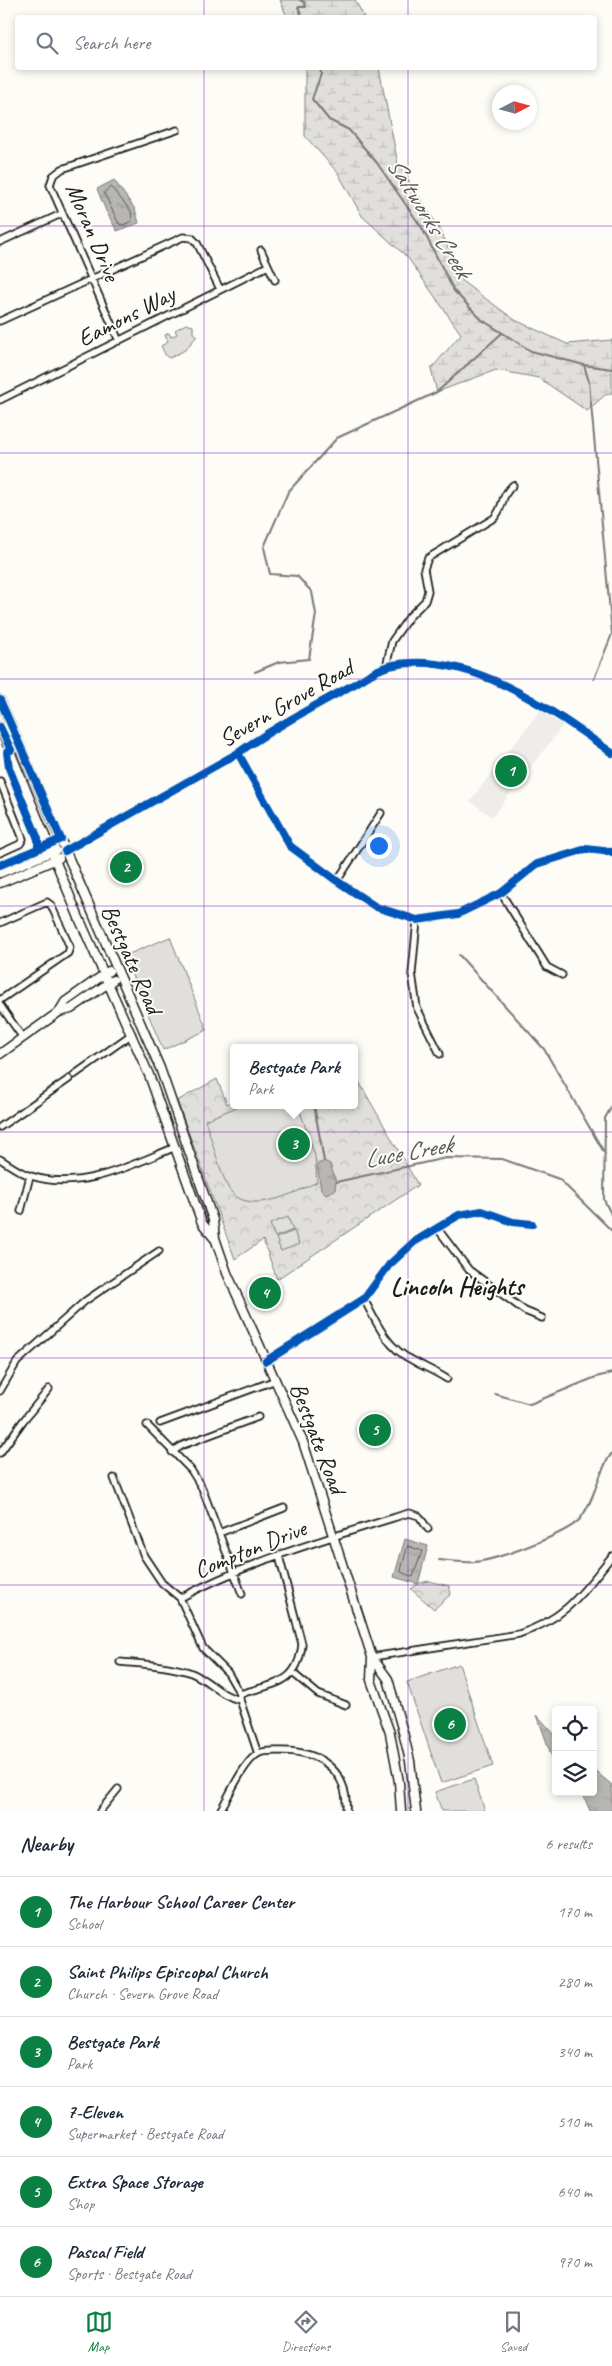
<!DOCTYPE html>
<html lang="en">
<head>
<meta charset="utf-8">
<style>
	body { margin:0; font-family:Caveat,sans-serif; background:#f2f2f3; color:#1f2937 }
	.controls { position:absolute; right:15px; bottom:15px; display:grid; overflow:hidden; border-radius:5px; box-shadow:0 2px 8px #0003 }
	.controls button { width:45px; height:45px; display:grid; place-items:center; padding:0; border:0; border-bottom:1px solid #e0e1e3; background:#fff; color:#1f2937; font:25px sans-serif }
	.compass { position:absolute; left:492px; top:85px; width:45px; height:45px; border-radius:50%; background:#fff; box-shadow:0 2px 8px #0003; rotate:84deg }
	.you { position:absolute; left:378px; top:845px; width:18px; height:18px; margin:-12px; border:4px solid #fff; border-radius:50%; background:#1a73e8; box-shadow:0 0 0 8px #1a73e833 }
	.badge { display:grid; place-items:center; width:32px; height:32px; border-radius:50%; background:#0b8043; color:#fff; font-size:16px; font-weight:700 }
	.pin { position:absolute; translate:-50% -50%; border:2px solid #fff; box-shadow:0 1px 5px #0006 }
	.popup { position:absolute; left:230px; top:1044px; width:128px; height:65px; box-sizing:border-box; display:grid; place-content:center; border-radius:5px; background:#fff; filter:drop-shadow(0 1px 4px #0005); font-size:16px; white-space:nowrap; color:#747a83 }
	.popup b { font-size:19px; color:#1f2937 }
	.popup::after { content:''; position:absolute; left:50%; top:100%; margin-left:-10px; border:10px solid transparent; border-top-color:#fff }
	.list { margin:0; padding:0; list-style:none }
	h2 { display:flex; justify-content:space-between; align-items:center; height:65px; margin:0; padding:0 20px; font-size:21px }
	h2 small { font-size:16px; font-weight:400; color:#747a83 }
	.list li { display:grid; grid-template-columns:32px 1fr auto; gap:15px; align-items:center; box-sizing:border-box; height:70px; padding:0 20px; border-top:1px solid #e0e1e3 }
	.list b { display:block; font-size:19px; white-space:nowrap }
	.list p { margin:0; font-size:16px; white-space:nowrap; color:#747a83 }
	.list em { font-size:16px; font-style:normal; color:#747a83 }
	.icon { flex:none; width:28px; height:28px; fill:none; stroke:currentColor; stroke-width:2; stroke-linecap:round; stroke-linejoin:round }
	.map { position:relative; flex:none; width:612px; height:1811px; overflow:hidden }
	.search { position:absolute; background:#fff; box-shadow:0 2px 8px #0003; left:15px; right:15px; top:15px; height:55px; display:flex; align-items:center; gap:12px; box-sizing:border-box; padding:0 18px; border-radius:5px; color:#747a83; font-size:19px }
	.sheet { height:485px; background:#fff }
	nav { display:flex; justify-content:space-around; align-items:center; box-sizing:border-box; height:70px; border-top:1px solid #e0e1e3; background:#fff; font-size:14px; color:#747a83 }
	nav a { display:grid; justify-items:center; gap:2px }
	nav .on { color:#0b8043 }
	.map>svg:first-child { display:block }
	.built { fill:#eeede9 }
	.wetland { fill:url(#wetland-marsh); stroke:#7e7e7c }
	.park { fill:url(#park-crowns); stroke:#7e7e7c }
	.pitch { fill:#e0dfdb; stroke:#7e7e7c }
	.water { fill:url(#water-ripples); stroke:#797876 }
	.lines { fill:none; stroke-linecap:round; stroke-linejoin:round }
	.shore { stroke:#5a5a58; stroke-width:1 }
	.stream { stroke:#797876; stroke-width:2 }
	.street-casing { stroke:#1c1c1c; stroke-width:9 }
	.secondary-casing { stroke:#1c1c1c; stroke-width:11 }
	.street { stroke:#fdfcf7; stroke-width:5.5 }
	.secondary { stroke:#fdfcf7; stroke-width:8 }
	.cycleway-casing { stroke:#fdfcf7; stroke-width:11 }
	.cycleway { stroke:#0057b8; stroke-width:8 }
	.grid { fill:none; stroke:#7b2cbf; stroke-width:1; stroke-opacity:0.55 }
	.labels { text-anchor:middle; stroke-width:4; stroke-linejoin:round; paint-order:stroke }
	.street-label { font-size:24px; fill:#1c1c1c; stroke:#fdfcf7 }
	.water-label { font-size:25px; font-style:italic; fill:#5a5a58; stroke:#fdfcf7 }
	.neighbourhood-label { font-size:25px; font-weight:bold; fill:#1c1c1c; stroke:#fdfcf7 }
</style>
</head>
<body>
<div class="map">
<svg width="612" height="1811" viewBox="0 0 612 1811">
	<defs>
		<pattern id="wetland-marsh" width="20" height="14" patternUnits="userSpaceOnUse" patternTransform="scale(1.25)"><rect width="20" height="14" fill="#e0dfdb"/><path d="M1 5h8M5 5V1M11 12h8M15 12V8" fill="none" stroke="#c0bfbb"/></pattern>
		<pattern id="park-crowns" width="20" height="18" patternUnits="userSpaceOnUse" patternTransform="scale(1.25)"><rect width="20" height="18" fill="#e0dfdb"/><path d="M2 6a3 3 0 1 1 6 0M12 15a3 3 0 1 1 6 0" fill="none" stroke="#c0bfbb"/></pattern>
		<pattern id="water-ripples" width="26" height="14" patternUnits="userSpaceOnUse" patternTransform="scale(1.25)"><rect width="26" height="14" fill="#b7b6b2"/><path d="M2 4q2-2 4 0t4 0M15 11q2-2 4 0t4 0" fill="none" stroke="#9d9c98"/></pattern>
	</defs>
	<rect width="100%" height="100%" fill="#fdfcf7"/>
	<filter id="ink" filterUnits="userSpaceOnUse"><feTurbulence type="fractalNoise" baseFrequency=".02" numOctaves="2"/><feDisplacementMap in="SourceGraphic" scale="10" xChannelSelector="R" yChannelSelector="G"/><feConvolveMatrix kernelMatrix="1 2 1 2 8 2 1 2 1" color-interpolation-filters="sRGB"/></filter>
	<g filter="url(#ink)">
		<path class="built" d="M542 708 565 723 492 817 470 801Z"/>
		<path class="wetland" d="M280 0H355L364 17H287Z
			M305 68H379L398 164 441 231 463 282 515 320 567 344 612 340V393L605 395 587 411 539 378 496 370 437 392 431 369 461 334 408 258 362 216 338 173 305 136Z"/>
		<path class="park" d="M354 1073 418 1185 277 1279 263 1240 235 1259 177 1101 217 1079 227 1104 234 1100V1105H354Z
			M429 1581 449 1586 451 1594 434 1609 411 1589 420 1583Z"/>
		<path class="pitch" d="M186 324 193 326V333L197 336 185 350 170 358 166 356 161 346 168 342 165 335 169 333 171 337 177 334 175 330Z
			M170 937 207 1030 163 1050 124 956Z
			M242 1105H298L315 1156 317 1182C295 1193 247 1217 229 1189 221 1175 211 1137 205 1120Z
			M288 1217 293 1230 275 1237 270 1224Z
			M294 1231 299 1244 281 1251 276 1238Z
			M459 1664 493 1766 441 1783 407 1682Z
			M474 1779 485 1811H442L435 1792Z"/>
		<path class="water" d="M114 180 135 209 139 223 117 231 106 211 97 189Z
			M324 1161 330 1164 336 1182 335 1190 326 1194 321 1189 317 1165Z
			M405 1539 428 1546 418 1584 394 1577Z
			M537 1715 556 1736V1763H554Z
			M593 1769 612 1785V1811H590L582 1792H593Z"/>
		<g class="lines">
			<path class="shore" d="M111 187 131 211 132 221 123 225 119 224 104 193Z
				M408 1546 422 1551 413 1577 401 1572Z"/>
			<path class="stream" d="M300 0 304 2 306 7H298L303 18
				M320 68 321 74 312 99 329 120 349 130 377 163 422 228 454 291 482 320 531 351 584 365 612 369
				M584 365 589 382 612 634 594 679
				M255 672 279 662 309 659 316 614 312 592 297 576 270 574 264 547 288 492 337 438 437 392 502 333
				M459 955 544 1049 605 1154
				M314 1105 324 1161
				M612 1106 605 1118 604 1200 612 1216
				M336 1182 446 1158 502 1159 559 1179 612 1231
				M495 1394 530 1404 596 1377 612 1373
				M439 1560C450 1561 463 1563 474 1562 494 1561 567 1534 580 1519 596 1499 598 1470 612 1453"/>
			<defs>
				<path id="street" d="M0 242 61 214
					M261 250 275 280
					M0 321 183 237 192 238 197 243 220 289
					M119 341 50 185 53 176 62 169 177 130
					M0 400 268 266
					M386 667 392 641 409 617 425 601 428 591 424 569 428 558 494 518C505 506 499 498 513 485
					M238 753 290 846 337 881 376 907 417 920 458 914 501 893 537 864 586 849 612 852
					M0 781 23 839 20 844 0 853
					M65 851 238 753C273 728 311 708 349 687 361 681 375 669 389 666 467 648 552 710 612 753
					M337 881 381 813
					M501 893 547 967 562 975
					M417 920 412 973 417 1008 440 1054
					M0 923 47 902 51 905 70 947 68 953 0 1000
					M0 1005 23 1038
					M74 1075 132 1034
					M0 1127 69 1079
					M0 1159C10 1165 20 1173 31 1176 82 1192 130 1165 176 1147
					M21 1211 30 1176
					M437 1228 469 1270 525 1311 542 1318
					M364 1299C376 1322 387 1348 412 1360 424 1367 435 1371 447 1379
					M266 1361 364 1299 389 1265 414 1242 459 1215 482 1211 513 1222 532 1224
					M0 1391 17 1362 85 1301 159 1251
					M160 1423 276 1380
					M147 1425 191 1470 202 1488 242 1594
					M172 1452 183 1445 258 1417
					M0 1453 23 1421 49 1389
					M114 1478 144 1556 162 1583 180 1598 203 1648 228 1673 240 1694V1700L258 1754
					M219 1533 284 1508
					M180 1598C252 1560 331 1537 409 1513L419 1516 428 1529
					M372 1657 519 1634C567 1618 582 1593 612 1556
					M120 1662C142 1664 167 1665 189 1672 209 1679 218 1695 240 1700
					M294 1674 318 1694 346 1705
					M240 1694C274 1683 298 1685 302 1644L279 1556
					M100 1811 118 1789
					M220 1811C229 1796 244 1761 259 1753 266 1750 275 1751 282 1751 320 1751 349 1771 346 1811"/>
				<path id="secondary" d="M0 700 160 1068 213 1220 215 1238 227 1273 303 1442 372 1657 388 1679 403 1732 410 1761 416 1811
					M0 727 79 918 149 1075 202 1223 214 1238
					M0 873 56 850
					M0 883 59 858
					M59 1012 65 1002 109 971
					M0 1054 59 1012 71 1009 113 980
					M372 1657 371 1680 390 1733 399 1782 401 1811"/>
			</defs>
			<use href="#street" class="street-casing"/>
			<use href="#secondary" class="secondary-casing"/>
			<use href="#street" class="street"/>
			<use href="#secondary" class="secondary"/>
			<defs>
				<path id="cycleway" d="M0 700 61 839 0 865
					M0 727 11 750 7 752 9 768 38 839V848
					M238 753 290 846 337 881 376 907 417 920 458 914 501 893 537 864 586 849 612 852
					M65 851 238 753C273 728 311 708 349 687 361 681 375 669 389 666 467 648 552 710 612 753
					M266 1361 364 1299 389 1265 414 1242 459 1215 482 1211 513 1222 532 1224"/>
			</defs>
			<use href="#cycleway" class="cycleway-casing"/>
			<use href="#cycleway" class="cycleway"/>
		</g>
	</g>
	<path class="grid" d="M204 0V18M408 0V18M204 68V1811M408 68V1811M0 226H612M0 453H612M0 679H612M0 906H612M0 1132H612M0 1358H612M0 1585H612"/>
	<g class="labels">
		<g class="street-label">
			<text transform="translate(93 232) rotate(67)" y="8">Moran Drive</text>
			<text transform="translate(126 316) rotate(-27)" y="8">Eamons Way</text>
			<text transform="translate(286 703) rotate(-30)" y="8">Severn Grove Road</text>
			<text transform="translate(132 959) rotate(66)" y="8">Bestgate Road</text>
			<text transform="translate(318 1438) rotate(69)" y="8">Bestgate Road</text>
			<text transform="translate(250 1549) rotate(-22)" y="8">Compton Drive</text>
		</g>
		<g class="water-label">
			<text transform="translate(430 217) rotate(58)" y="9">Saltworks Creek</text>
			<text transform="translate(408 1151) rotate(-10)" y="9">Luce Creek</text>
		</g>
		<g class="neighbourhood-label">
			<text x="457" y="1295">Lincoln Heights</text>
		</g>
	</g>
</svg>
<div class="controls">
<button><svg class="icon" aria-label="locate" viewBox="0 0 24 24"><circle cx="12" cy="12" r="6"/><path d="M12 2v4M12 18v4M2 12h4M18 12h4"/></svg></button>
<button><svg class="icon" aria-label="layers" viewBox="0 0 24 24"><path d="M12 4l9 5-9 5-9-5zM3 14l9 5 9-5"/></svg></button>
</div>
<svg class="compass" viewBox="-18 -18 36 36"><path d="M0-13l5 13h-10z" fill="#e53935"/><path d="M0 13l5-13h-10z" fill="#747a83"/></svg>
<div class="you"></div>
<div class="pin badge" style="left:511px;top:771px">1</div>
<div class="pin badge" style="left:126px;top:867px">2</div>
<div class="pin badge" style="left:294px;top:1144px">3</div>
<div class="popup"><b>Bestgate Park</b>Park</div>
<div class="pin badge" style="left:265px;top:1293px">4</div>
<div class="pin badge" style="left:375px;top:1430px">5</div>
<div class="pin badge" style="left:450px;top:1724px">6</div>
<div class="search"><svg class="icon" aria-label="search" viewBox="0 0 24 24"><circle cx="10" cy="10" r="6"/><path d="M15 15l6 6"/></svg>Search here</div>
</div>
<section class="sheet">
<h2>Nearby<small>6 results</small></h2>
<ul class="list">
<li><span class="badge">1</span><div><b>The Harbour School Career Center</b><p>School</p></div><em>170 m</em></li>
<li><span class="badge">2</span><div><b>Saint Philips Episcopal Church</b><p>Church · Severn Grove Road</p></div><em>280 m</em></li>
<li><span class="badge">3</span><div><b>Bestgate Park</b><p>Park</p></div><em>340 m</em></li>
<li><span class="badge">4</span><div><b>7-Eleven</b><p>Supermarket · Bestgate Road</p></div><em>510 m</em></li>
<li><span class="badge">5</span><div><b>Extra Space Storage</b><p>Shop</p></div><em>640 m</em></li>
<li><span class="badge">6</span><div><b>Pascal Field</b><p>Sports · Bestgate Road</p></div><em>970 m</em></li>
</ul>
</section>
<nav>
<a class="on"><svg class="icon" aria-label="map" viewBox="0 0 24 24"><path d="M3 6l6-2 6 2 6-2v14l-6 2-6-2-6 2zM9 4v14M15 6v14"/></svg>Map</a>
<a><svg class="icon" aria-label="directions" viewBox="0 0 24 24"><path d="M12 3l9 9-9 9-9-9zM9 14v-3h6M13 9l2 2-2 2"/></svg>Directions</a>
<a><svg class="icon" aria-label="saved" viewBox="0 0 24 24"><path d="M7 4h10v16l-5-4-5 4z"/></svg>Saved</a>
</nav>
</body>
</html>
